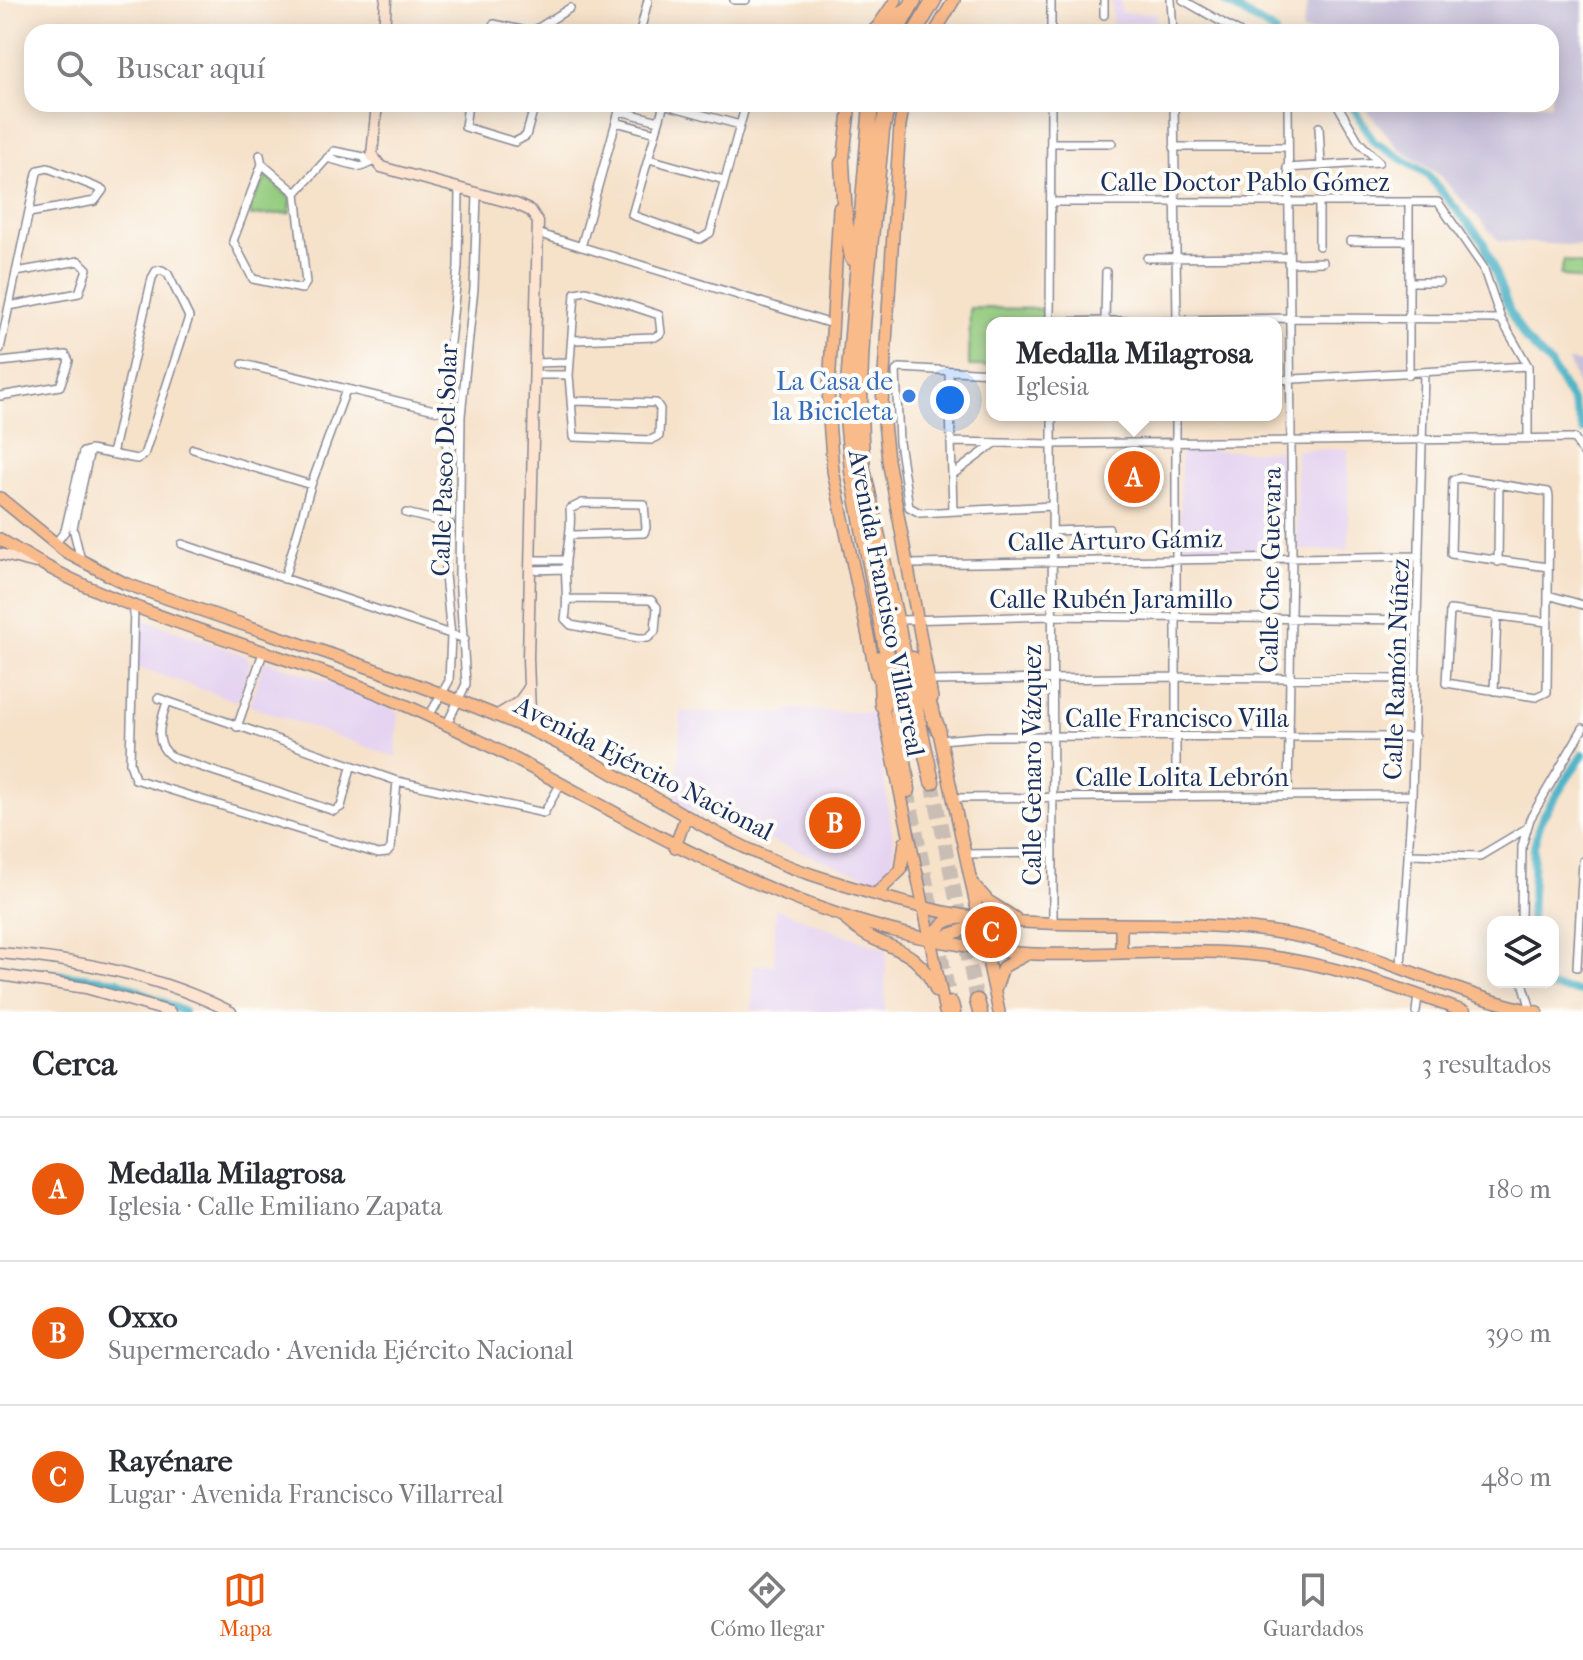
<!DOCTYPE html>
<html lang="es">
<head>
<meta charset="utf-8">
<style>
	body { margin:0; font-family:"IM FELL French Canon",serif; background:#f7f7f7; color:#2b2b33 }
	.controls { position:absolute; right:24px; bottom:24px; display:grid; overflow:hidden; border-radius:16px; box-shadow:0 4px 20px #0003 }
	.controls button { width:72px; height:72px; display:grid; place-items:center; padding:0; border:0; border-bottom:2px solid #e1e1e2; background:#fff; color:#2b2b33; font:40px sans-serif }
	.you { position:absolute; left:950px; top:400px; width:28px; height:28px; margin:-20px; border:6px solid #fff; border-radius:50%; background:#1a73e8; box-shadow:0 0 0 12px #1a73e833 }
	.badge { display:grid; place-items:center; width:52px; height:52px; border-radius:50%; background:#ea580c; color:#fff; font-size:26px; font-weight:700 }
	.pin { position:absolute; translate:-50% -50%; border:4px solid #fff; box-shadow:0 2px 8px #0006 }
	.popup { position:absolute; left:986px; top:317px; width:296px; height:104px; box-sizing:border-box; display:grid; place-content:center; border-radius:16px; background:#fff; filter:drop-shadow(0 2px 6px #0005); font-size:26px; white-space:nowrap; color:#7c7c81 }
	.popup b { font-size:30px; color:#2b2b33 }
	.popup::after { content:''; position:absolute; left:50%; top:100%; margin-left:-16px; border:16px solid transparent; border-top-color:#fff }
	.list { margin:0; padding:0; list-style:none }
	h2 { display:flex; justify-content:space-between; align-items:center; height:104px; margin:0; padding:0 32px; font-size:34px }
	h2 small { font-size:26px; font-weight:400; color:#7c7c81 }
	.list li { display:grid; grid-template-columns:52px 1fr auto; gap:24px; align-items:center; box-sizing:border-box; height:144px; padding:0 32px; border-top:2px solid #e1e1e2 }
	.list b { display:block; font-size:30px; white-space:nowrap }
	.list p { margin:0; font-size:26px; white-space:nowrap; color:#7c7c81 }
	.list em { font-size:26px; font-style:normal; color:#7c7c81 }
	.icon { flex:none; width:44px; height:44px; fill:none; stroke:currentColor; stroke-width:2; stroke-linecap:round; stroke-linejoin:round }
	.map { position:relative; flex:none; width:1583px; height:1012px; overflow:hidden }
	.search { position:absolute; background:#fff; box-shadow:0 4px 20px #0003; left:24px; right:24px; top:24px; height:88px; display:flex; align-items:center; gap:20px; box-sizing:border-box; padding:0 28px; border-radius:24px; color:#7c7c81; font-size:30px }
	.sheet { height:536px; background:#fff }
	nav { display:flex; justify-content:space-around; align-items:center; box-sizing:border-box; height:112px; border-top:2px solid #e1e1e2; background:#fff; font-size:22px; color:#7c7c81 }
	nav a { display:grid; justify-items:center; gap:4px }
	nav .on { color:#ea580c }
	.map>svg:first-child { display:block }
	.built { fill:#e5d3f1 }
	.industrial { fill:#c7c0d9 }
	.green { fill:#94cc7f; stroke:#587e6e; stroke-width:2 }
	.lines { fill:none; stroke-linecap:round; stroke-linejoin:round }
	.canal { stroke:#48b1c6; stroke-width:8 }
	.highway-tunnel { stroke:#cabdb4; stroke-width:14; stroke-dasharray:14 7; stroke-linecap:butt }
	.street-casing { stroke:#888894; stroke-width:10 }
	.secondary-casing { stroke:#888894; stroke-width:13 }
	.primary-casing { stroke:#888894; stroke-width:14 }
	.highway-casing { stroke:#888894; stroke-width:17 }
	.street { stroke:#fff; stroke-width:7 }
	.secondary { stroke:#fde4d1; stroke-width:10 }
	.primary { stroke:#fabb8b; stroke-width:11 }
	.highway { stroke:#fabb8b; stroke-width:14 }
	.shop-dot { fill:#3f7fe0; stroke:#fdfcf7; stroke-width:3 }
	.labels { text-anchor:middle; stroke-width:8; stroke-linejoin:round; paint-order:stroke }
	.street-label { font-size:26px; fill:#1b2f5e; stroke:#fdfcf7 }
	.shop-label { font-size:26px; fill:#366cbe; stroke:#fdfcf7; text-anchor:end }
</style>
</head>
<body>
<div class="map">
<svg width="1583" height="1012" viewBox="0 0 1583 1012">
	<rect width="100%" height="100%" fill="#fdfcf7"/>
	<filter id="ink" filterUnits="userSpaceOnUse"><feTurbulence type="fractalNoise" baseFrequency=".0125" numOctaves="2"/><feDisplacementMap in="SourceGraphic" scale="16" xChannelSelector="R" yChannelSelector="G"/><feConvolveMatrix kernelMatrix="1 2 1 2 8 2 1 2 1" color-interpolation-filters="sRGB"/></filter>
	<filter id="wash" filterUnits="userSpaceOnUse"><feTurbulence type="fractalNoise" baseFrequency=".006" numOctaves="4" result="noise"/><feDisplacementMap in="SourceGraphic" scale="32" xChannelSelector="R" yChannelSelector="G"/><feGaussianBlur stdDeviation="1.8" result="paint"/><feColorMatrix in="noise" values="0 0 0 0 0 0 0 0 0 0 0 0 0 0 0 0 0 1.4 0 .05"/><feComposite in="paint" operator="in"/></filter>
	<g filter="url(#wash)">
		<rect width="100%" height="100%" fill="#f6e1c9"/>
		<path class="built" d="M1112 0H1120L1122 13H1155L1157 23 1112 24Z
			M1348 449 1349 550H1297L1296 450Z
			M1181 451H1281L1280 549H1180Z
			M138 617 246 656 250 662 238 702 135 666Z
			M267 661 353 690 398 712 396 757 250 706 263 664Z
			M787 709 874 713 894 845V856L884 876 876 880 676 805 681 712 786 713Z
			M775 908 886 950 885 1012 752 1011 754 965H774Z"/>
		<path class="industrial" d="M1309 0H1583V246L1499 241 1438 174 1400 150 1362 104H1551V32H1304L1302 29Z
			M1568 361 1583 363V398Z"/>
		<path class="green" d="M267 176 291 199 290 213 251 216 250 207Z
			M1564 260 1583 265V281L1560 275Z
			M970 308 1044 309 1043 323H992V366H969Z"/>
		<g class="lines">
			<path class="canal" d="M1222 0 1275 32
				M1351 104 1374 142 1427 174 1483 241 1511 314 1526 340 1550 364 1573 403 1583 430
				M1531 922 1534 846 1542 818 1583 754
				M0 968 117 981 184 1012
				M1535 985 1583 992"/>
		</g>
	</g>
	<g filter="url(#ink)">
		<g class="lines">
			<path class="highway-tunnel" d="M932 782 977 1001
				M908 790 951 1004"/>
			<defs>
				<path id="street" d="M734 0H746
					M1051 0V32
					M1104 0V15
					M1171 0 1173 32
					M1183 0 1239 32
					M488 32 494 24 531 32
					M532 32 570 8
					M640 32 648 0
					M468 104 465 127 515 142 526 136 535 104
					M663 104 740 125
					M664 104 632 215 700 239 710 233 746 104
					M1174 104 1177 322
					M1288 104 1292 556 1288 796
					M1337 104 1359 142 1379 162
					M620 111 659 121
					M616 122 656 133
					M1319 127 1321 166
					M1051 143H1112
					M1174 147H1287
					M260 155 262 164 233 241 253 279 302 289 306 283 296 193 262 164
					M327 158 361 167 372 162
					M649 159 724 180
					M1287 168 1379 162
					M296 193 334 151 364 157 367 163
					M1051 202H1438L1483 267 1501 319 1528 366V437
					M1319 203V246
					M540 234 832 324
					M1350 241H1409
					M581 247 621 104
					M1147 258 1288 257
					M1288 263 1323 262
					M1409 282H1439
					M9 306 79 293 87 269 79 261 16 272
					M1105 321 1106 272
					M1050 322 1289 318 1501 319
					M1050 323 1051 104
					M0 349 37 173 39 170 48 168 103 190 95 201 29 213
					M0 362 66 355 69 361 60 386 0 396
					M534 363 569 362
					M243 364 451 414
					M949 371 953 511
					M992 373 900 368 896 371 899 442 909 507 920 513 1052 506
					M534 375H569
					M1409 375V202
					M1276 380 1528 366
					M572 401 656 403 660 409 659 436 651 440 574 437 569 375 575 293 586 291 659 315 661 333 655 337 574 340
					M1052 415 1053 922
					M951 442 1052 444 1574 438 1583 453
					M193 449 311 485
					M90 450 137 459 144 455 189 317 168 274 162 270 156 271 152 278 112 454
					M952 475 994 444
					M406 513 450 524
					M1052 531 1109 529
					M55 544 65 531 83 452 90 450
					M182 544 465 639
					M81 560 73 528 90 450
					M530 560H566
					M1498 562 1499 484
					M908 564 1419 556
					M530 570 566 569
					M284 579 311 485 346 390
					M1548 595 1583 605
					M569 599 651 600 657 607 655 631 648 638H638L571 625 565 619C569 598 564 581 566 560 568 541 572 530 570 509L582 503 644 504 646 528 644 533 572 535
					M134 607 130 763 135 779 378 854 387 853 391 848 397 781
					M902 620 1051 616 1416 620
					M1547 622 1450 610 1446 683 1536 697 1547 692 1549 497 1548 492 1460 478 1453 480 1451 554 1548 567
					M929 681 1175 677 1415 679
					M1494 691 1497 616
					M158 698 397 781 544 813 560 785
					M167 702C160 723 152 745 174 758L334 811 341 807 351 767
					M429 716 449 681 451 636 445 575 448 362 458 267 459 189
					M447 724 466 684 459 575 461 416 474 288 477 194
					M237 727 263 653
					M941 740 987 736 1415 737
					M1176 797V415
					M953 798 1412 795
					M965 854 1052 853
					M1409 854 1480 856 1527 828
					M1521 922 1522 846 1530 819 1583 728
					M1401 966 1412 795 1424 373
					M1577 967 1583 861
					M1523 982 1531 1010
					M1416 1012 1418 995"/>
				<path id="secondary" d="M384 32 386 0
					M377 104 372 155 381 167 516 204 531 211 538 222 528 658 530 714 537 734
					M0 554 36 563
					M496 716 519 702 529 688
					M0 953C78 960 160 975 231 1012
					M0 975 86 988 170 1012"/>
				<path id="primary" d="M878 26 896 0
					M935 32 954 0
					M904 104 900 125 882 405 888 460 932 698
					M842 171 850 104
					M839 208 828 407 833 471 876 674
					M0 498 67 553 124 583C255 631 390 670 519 725 620 768 707 841 813 875 866 892 924 911 980 918 1082 931 1185 916 1286 934 1373 949 1451 995 1537 1012
					M0 539C123 619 259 642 391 699 577 779 729 899 933 940 967 946 1000 953 1034 954 1105 956 1175 948 1246 954 1322 960 1394 986 1465 1012
					M881 698 945 1012
					M937 723 999 1012
					M675 847 686 816
					M973 884 988 901 1015 918
					M877 893 901 870 905 842
					M847 921C881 953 914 939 937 992
					M940 938 969 928 979 918
					M932 939C940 924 946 918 965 918
					M1121 952V925
					M996 988 1003 967 1024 956"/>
				<path id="highway" d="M876 30 907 10
					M896 32 914 0
					M915 32 934 0
					M871 104 846 408 852 471 895 696 908 790
					M888 104 882 131C872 243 853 357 863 469L932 782
					M842 163 845 218 852 258
					M880 658 882 705
					M913 659 938 729
					M977 1001 980 1012
					M951 1004 953 1012"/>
			</defs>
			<use href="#street" class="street-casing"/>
			<use href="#secondary" class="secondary-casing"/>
			<use href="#primary" class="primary-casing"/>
			<use href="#highway" class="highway-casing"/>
			<use href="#street" class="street"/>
			<use href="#secondary" class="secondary"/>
			<use href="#primary" class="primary"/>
			<use href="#highway" class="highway"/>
		</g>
	</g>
	<circle class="shop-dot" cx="909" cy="396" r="8"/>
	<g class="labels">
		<g class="street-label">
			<text x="1245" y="191">Calle Doctor Pablo Gómez</text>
			<text transform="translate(444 460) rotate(-88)" y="9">Calle Paseo Del Solar</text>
			<text transform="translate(1115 540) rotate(-1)" y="9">Calle Arturo Gámiz</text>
			<text transform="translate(1270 570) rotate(-89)" y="9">Calle Che Guevara</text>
			<text x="1111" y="608">Calle Rubén Jaramillo</text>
			<text transform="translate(887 603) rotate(79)" y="9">Avenida Francisco Villarreal</text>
			<text transform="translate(1396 669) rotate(-88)" y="9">Calle Ramón Núñez</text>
			<text x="1177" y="727">Calle Francisco Villa</text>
			<text transform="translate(1032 765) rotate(-90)" y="9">Calle Genaro Vázquez</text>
			<text transform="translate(644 768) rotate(27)" y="9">Avenida Ejército Nacional</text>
			<text x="1182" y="786">Calle Lolita Lebrón</text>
		</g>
		<g class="shop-label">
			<text x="893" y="390">La Casa de<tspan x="893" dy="30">la Bicicleta</tspan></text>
		</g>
	</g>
</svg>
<div class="controls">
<button><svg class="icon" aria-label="layers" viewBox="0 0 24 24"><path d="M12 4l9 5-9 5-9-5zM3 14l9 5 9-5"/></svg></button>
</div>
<div class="you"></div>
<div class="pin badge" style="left:1134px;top:477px">A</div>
<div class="popup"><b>Medalla Milagrosa</b>Iglesia</div>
<div class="pin badge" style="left:835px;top:823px">B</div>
<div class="pin badge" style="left:991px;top:932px">C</div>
<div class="search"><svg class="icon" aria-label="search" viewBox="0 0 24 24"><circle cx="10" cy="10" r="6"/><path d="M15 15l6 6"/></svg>Buscar aquí</div>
</div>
<section class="sheet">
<h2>Cerca<small>3 resultados</small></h2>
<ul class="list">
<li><span class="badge">A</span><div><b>Medalla Milagrosa</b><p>Iglesia · Calle Emiliano Zapata</p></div><em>180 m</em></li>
<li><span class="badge">B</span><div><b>Oxxo</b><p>Supermercado · Avenida Ejército Nacional</p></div><em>390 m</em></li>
<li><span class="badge">C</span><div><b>Rayénare</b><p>Lugar · Avenida Francisco Villarreal</p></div><em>480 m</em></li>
</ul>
</section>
<nav>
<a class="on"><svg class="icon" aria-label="map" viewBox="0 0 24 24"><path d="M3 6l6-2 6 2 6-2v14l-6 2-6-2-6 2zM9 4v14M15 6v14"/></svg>Mapa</a>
<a><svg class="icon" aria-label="directions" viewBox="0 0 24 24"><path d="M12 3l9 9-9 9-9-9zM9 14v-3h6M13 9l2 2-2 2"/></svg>Cómo llegar</a>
<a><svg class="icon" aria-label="saved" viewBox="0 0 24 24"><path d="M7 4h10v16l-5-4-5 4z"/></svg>Guardados</a>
</nav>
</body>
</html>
